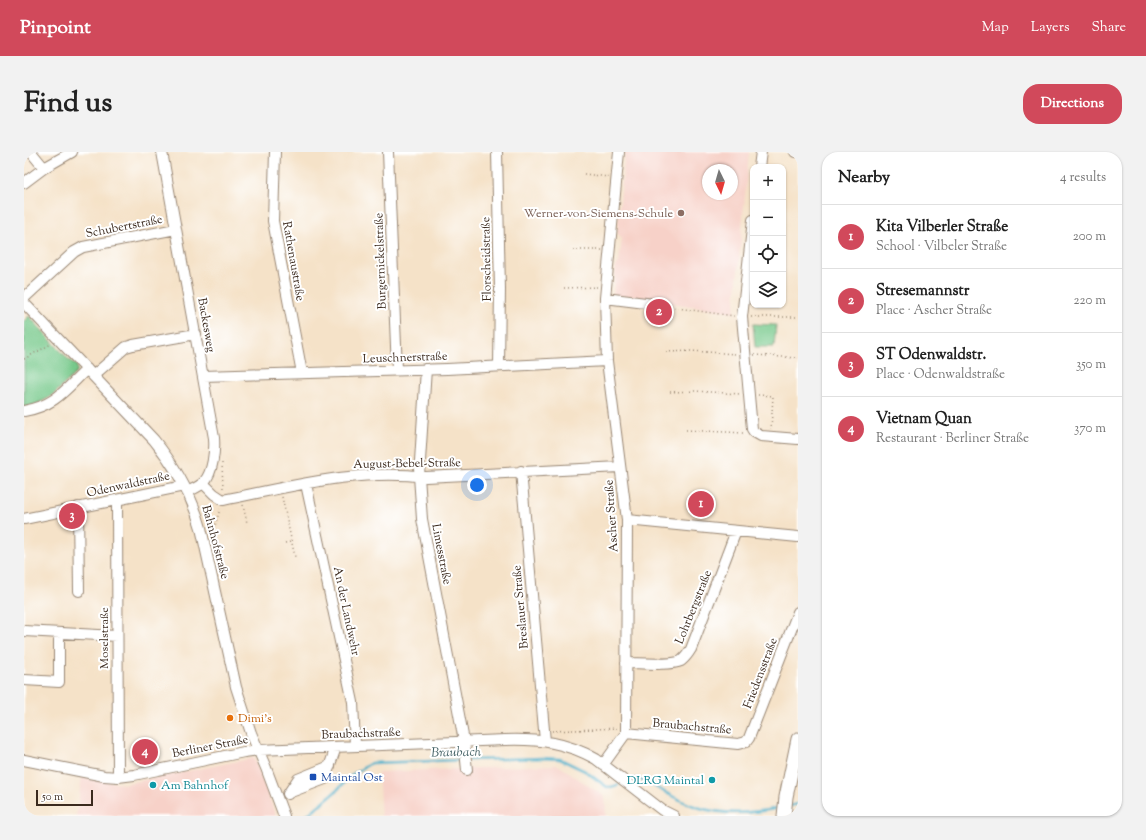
<!DOCTYPE html>
<html lang="en">
<head>
<meta charset="utf-8">
<style>
	body { margin:0; font-family:"Sorts Mill Goudy",serif; background:#f2f2f2; color:#222 }
	.controls { position:absolute; right:12px; top:12px; display:grid; overflow:hidden; border-radius:8px; box-shadow:0 1px 3px #0004 }
	.controls button { width:36px; height:36px; display:grid; place-items:center; padding:0; border:0; border-bottom:1px solid #e0e0e0; background:#fff; color:#222; font:20px sans-serif }
	.compass { position:absolute; left:678px; top:12px; width:36px; height:36px; border-radius:50%; background:#fff; box-shadow:0 1px 3px #0004; rotate:175deg }
	.scale { position:absolute; left:12px; bottom:10px; width:57px; box-sizing:border-box; padding-left:4px; border:2px solid #3b2a1e; border-top:0; font-size:11px; line-height:14px; white-space:nowrap; color:#3b2a1e; -webkit-text-stroke:3px #fff; paint-order:stroke }
	.you { position:absolute; left:453px; top:333px; width:14px; height:14px; margin:-10px; border:3px solid #fff; border-radius:50%; background:#1a73e8; box-shadow:0 0 0 6px #1a73e833 }
	.badge { display:grid; place-items:center; width:26px; height:26px; border-radius:50%; background:#d1495b; color:#fff; font-size:13px; font-weight:700 }
	.pin { position:absolute; translate:-50% -50%; border:2px solid #fff; box-shadow:0 1px 4px #0006 }
	.list { margin:0; padding:0; list-style:none }
	h2 { display:flex; justify-content:space-between; align-items:center; height:52px; margin:0; padding:0 16px; font-size:17px }
	h2 small { font-size:13px; font-weight:400; color:#767676 }
	.list li { display:grid; grid-template-columns:26px 1fr auto; gap:12px; align-items:center; box-sizing:border-box; height:64px; padding:0 16px; border-top:1px solid #e0e0e0 }
	.list b { display:block; font-size:15px; white-space:nowrap }
	.list p { margin:0; font-size:13px; white-space:nowrap; color:#767676 }
	.list em { font-size:13px; font-style:normal; color:#767676 }
	.icon { flex:none; width:22px; height:22px; fill:none; stroke:currentColor; stroke-width:2; stroke-linecap:round; stroke-linejoin:round }
	.map { position:relative; flex:none; width:774px; height:664px; overflow:hidden; border-radius:16px }
	header { display:flex; align-items:center; gap:24px; box-sizing:border-box; height:56px; padding:0 20px; background:#d1495b; color:#fff }
	header strong { font-size:19px }
	nav { display:flex; gap:22px; margin-inline-start:auto; font-size:14px }
	.intro { display:flex; align-items:center; justify-content:space-between; box-sizing:border-box; height:96px; padding:0 24px }
	h1 { margin:0; font-size:28px }
	.button { padding:10px 18px; border-radius:16px; background:#d1495b; color:#fff; font-size:14px; font-weight:700 }
	main { display:flex; gap:24px; padding:0 24px }
	aside { flex:1; background:#fff; border-radius:16px; box-shadow:0 1px 3px #0004 }
	.map>svg:first-child { display:block }
	.built { fill:#f7d1c8; fill-rule:evenodd }
	.park { fill:#77c98b; stroke:#597a54 }
	.lines { fill:none; stroke-linecap:round; stroke-linejoin:round }
	.stream { stroke:#47adc7; stroke-width:2.5 }
	.minor-casing { stroke:#988673; stroke-width:12 }
	.major-casing { stroke:#988673; stroke-width:15 }
	.path { stroke:#988673; stroke-width:1.5; stroke-dasharray:1 3; stroke-linecap:butt }
	.minor { stroke:#fff; stroke-width:10 }
	.major { stroke:#fff; stroke-width:13 }
	.education-dot { fill:#8d6e63; stroke:#fff; stroke-width:1.5 }
	.food-dot { fill:#e8710a; stroke:#fff; stroke-width:1.5 }
	.transit-dot { fill:#1a4fb4; stroke:#fff; stroke-width:1.5 }
	.culture-dot { fill:#0f9aa8; stroke:#fff; stroke-width:1.5 }
	.labels { text-anchor:middle; stroke-width:4; stroke-linejoin:round; paint-order:stroke }
	.education-label { font-size:12px; fill:#785e54; stroke:#fff; text-anchor:end }
	.street-label { font-size:12px; fill:#3b2a1e; stroke:#fff }
	.food-label { font-size:12px; fill:#c56008; stroke:#fff; text-anchor:start }
	.transit-label { font-size:12px; fill:#164399; stroke:#fff; text-anchor:start }
	.culture-label { font-size:12px; fill:#0d838f; stroke:#fff; text-anchor:end }
	.water-label { font-size:13px; font-style:italic; fill:#405e62; stroke:#fff }
</style>
</head>
<body>
<header>
<strong>Pinpoint</strong>
<nav><a>Map</a><a>Layers</a><a>Share</a></nav>
</header>
<div class="intro"><h1>Find us</h1><a class="button">Directions</a></div>
<main>
<div class="map">
<svg width="774" height="664" viewBox="0 0 774 664">
	<rect width="100%" height="100%" fill="#fff"/>
	<filter id="ink" filterUnits="userSpaceOnUse"><feTurbulence type="fractalNoise" baseFrequency=".025" numOctaves="2"/><feDisplacementMap in="SourceGraphic" scale="8" xChannelSelector="R" yChannelSelector="G"/><feConvolveMatrix kernelMatrix="1 2 1 2 8 2 1 2 1" color-interpolation-filters="sRGB"/></filter>
	<filter id="wash" filterUnits="userSpaceOnUse"><feTurbulence type="fractalNoise" baseFrequency=".012" numOctaves="4" result="noise"/><feDisplacementMap in="SourceGraphic" scale="16" xChannelSelector="R" yChannelSelector="G"/><feGaussianBlur stdDeviation="0.9" result="paint"/><feColorMatrix in="noise" values="0 0 0 0 0 0 0 0 0 0 0 0 0 0 0 0 0 1.4 0 .05"/><feComposite in="paint" operator="in"/></filter>
	<g filter="url(#wash)">
		<rect width="100%" height="100%" fill="#f5e2c8"/>
		<path class="built" d="M601 0 641 1V0H725L710 160 589 143 592 114 595 111 598 86 593 81ZM684 18H708V42H684Z
			M230 606 252 664H52L58 625 99 632Z
			M534 613 581 645 582 664H357L354 620Z"/>
		<path class="park" d="M5 164 44 207 53 213V220L28 244 15 251 0 256V169Z
			M729 172 752 173 750 195H731Z"/>
		<g class="lines">
			<path class="stream" d="M445 608 518 606 536 607 561 619 583 635H587L594 633
				M608 627H614L620 629C638 638 654 649 673 655 700 664 729 661 756 656
				M765 654 774 652
				M282 664 311 640 329 622 347 611 440 608"/>
		</g>
	</g>
	<g filter="url(#ink)">
		<g class="lines">
			<defs>
				<path id="minor" d="M7 0 20 16
					M138 0 190 286C191 299 189 320 180 330 175 335 169 337 163 340
					M251 0 249 69 278 221
					M364 0 373 218
					M473 0 476 137 475 214
					M595 0 581 146 583 209 603 368 602 581
					M771 0H774
					M735 15 737 0
					M0 31 20 16 48 0
					M729 68 718 165 728 277 730 280 737 284 774 287
					M0 146 50 100 59 95 152 77
					M581 146 638 153
					M0 151 130 288C151 314 168 344 177 376L212 535 227 581 242 616 260 664
					M402 217 395 324 398 367 440 589 443 618
					M70 223 102 195 109 193 172 182
					M179 224 423 217 583 209
					M0 259C31 254 42 237 63 217
					M497 319 521 589
					M179 331 190 342 199 348C266 335 334 316 402 325L596 315
					M282 332 329 550 331 594
					M93 348 94 625
					M54 355 55 439
					M0 367 160 334
					M603 368 774 385
					M0 479 93 484
					M602 511C615 511 646 514 657 509 661 506 664 502 667 497L712 379
					M0 528 35 530V481
					M0 608 80 624 94 625 110 623 220 600 235 598 481 588C515 587 542 590 572 607L638 658 650 664
					M579 613 602 581 714 592 722 590 725 586 774 460
					M267 640 301 627 312 595
					M264 642 274 627 306 614"/>
				<path id="major" d="M760 664 762 645 774 587"/>
			</defs>
			<use href="#minor" class="minor-casing"/>
			<use href="#major" class="major-casing"/>
			<path class="path" d="M560 22 585 25
				M548 62 581 61
				M549 98H578
				M540 136 574 135
				M646 155 710 164
				M727 165H774
				M642 200 668 199 712 202
				M730 203 774 206
				M0 207 27 192
				M646 240 671 239 716 242
				M734 243 749 244 747 277
				M662 278 720 281
				M198 311 199 337
				M258 345 271 405
				M219 353 223 371
				M188 384 196 357
				M261 391 267 390
				M528 579 594 576"/>
			<use href="#minor" class="minor"/>
			<use href="#major" class="major"/>
		</g>
	</g>
	<circle class="education-dot" cx="657" cy="61" r="4"/>
	<circle class="food-dot" cx="206" cy="566" r="4"/>
	<rect class="transit-dot" x="285" y="621" width="8" height="8" rx="2"/>
	<g class="culture-dot">
		<circle cx="688" cy="628" r="4"/>
		<circle cx="129" cy="633" r="4"/>
	</g>
	<g class="labels">
		<g class="education-label">
			<text x="649" y="65">Werner-von-Siemens-Schule</text>
		</g>
		<g class="street-label">
			<text transform="translate(100 74) rotate(-11)" y="4">Schubertstraße</text>
			<text transform="translate(462 107) rotate(-91)" y="4">Florscheidstraße</text>
			<text transform="translate(270 109) rotate(80)" y="4">Rathenaustraße</text>
			<text transform="translate(356 109) rotate(-92)" y="4">Burgernickelstraße</text>
			<text transform="translate(183 173) rotate(80)" y="4">Backesweg</text>
			<text transform="translate(381 205) rotate(-2)" y="4">Leuschnerstraße</text>
			<text transform="translate(383 311) rotate(-1)" y="4">August-Bebel-Straße</text>
			<text transform="translate(104 332) rotate(-12)" y="4">Odenwaldstraße</text>
			<text transform="translate(587 364) rotate(-94)" y="4">Ascher Straße</text>
			<text transform="translate(192 390) rotate(75)" y="4">Bahnhofstraße</text>
			<text transform="translate(418 402) rotate(79)" y="4">Limesstraße</text>
			<text transform="translate(496 455) rotate(-95)" y="4">Breslauer Straße</text>
			<text transform="translate(669 455) rotate(-68)" y="4">Lohrbergstraße</text>
			<text transform="translate(323 459) rotate(78)" y="4">An der Landwehr</text>
			<text transform="translate(80 486) rotate(-90)" y="4">Moselstraße</text>
			<text transform="translate(736 521) rotate(-69)" y="4">Friedensstraße</text>
			<text transform="translate(668 574) rotate(5)" y="4">Braubachstraße</text>
			<text transform="translate(337 581) rotate(-2)" y="4">Braubachstraße</text>
			<text transform="translate(186 594) rotate(-11)" y="4">Berliner Straße</text>
		</g>
		<g class="food-label">
			<text x="214" y="570">Dimi's</text>
		</g>
		<g class="transit-label">
			<text x="297" y="629">Maintal Ost</text>
		</g>
		<g class="culture-label">
			<text x="680" y="632">DLRG Maintal</text>
			<text x="137" y="637" text-anchor="start">Am Bahnhof</text>
		</g>
		<g class="water-label">
			<text transform="translate(432 599) rotate(-1)" y="5">Braubach</text>
		</g>
	</g>
</svg>
<div class="controls">
<button>+</button>
<button>−</button>
<button><svg class="icon" aria-label="locate" viewBox="0 0 24 24"><circle cx="12" cy="12" r="6"/><path d="M12 2v4M12 18v4M2 12h4M18 12h4"/></svg></button>
<button><svg class="icon" aria-label="layers" viewBox="0 0 24 24"><path d="M12 4l9 5-9 5-9-5zM3 14l9 5 9-5"/></svg></button>
</div>
<svg class="compass" viewBox="-18 -18 36 36"><path d="M0-13l5 13h-10z" fill="#e53935"/><path d="M0 13l5-13h-10z" fill="#767676"/></svg>
<div class="scale">50 m</div>
<div class="you"></div>
<div class="pin badge" style="left:677px;top:352px">1</div>
<div class="pin badge" style="left:635px;top:160px">2</div>
<div class="pin badge" style="left:48px;top:364px">3</div>
<div class="pin badge" style="left:121px;top:600px">4</div>
</div>
<aside>
<h2>Nearby<small>4 results</small></h2>
<ul class="list">
<li><span class="badge">1</span><div><b>Kita Vilberler Straße</b><p>School · Vilbeler Straße</p></div><em>200 m</em></li>
<li><span class="badge">2</span><div><b>Stresemannstr</b><p>Place · Ascher Straße</p></div><em>220 m</em></li>
<li><span class="badge">3</span><div><b>ST Odenwaldstr.</b><p>Place · Odenwaldstraße</p></div><em>350 m</em></li>
<li><span class="badge">4</span><div><b>Vietnam Quan</b><p>Restaurant · Berliner Straße</p></div><em>370 m</em></li>
</ul>
</aside>
</main>
</body>
</html>
